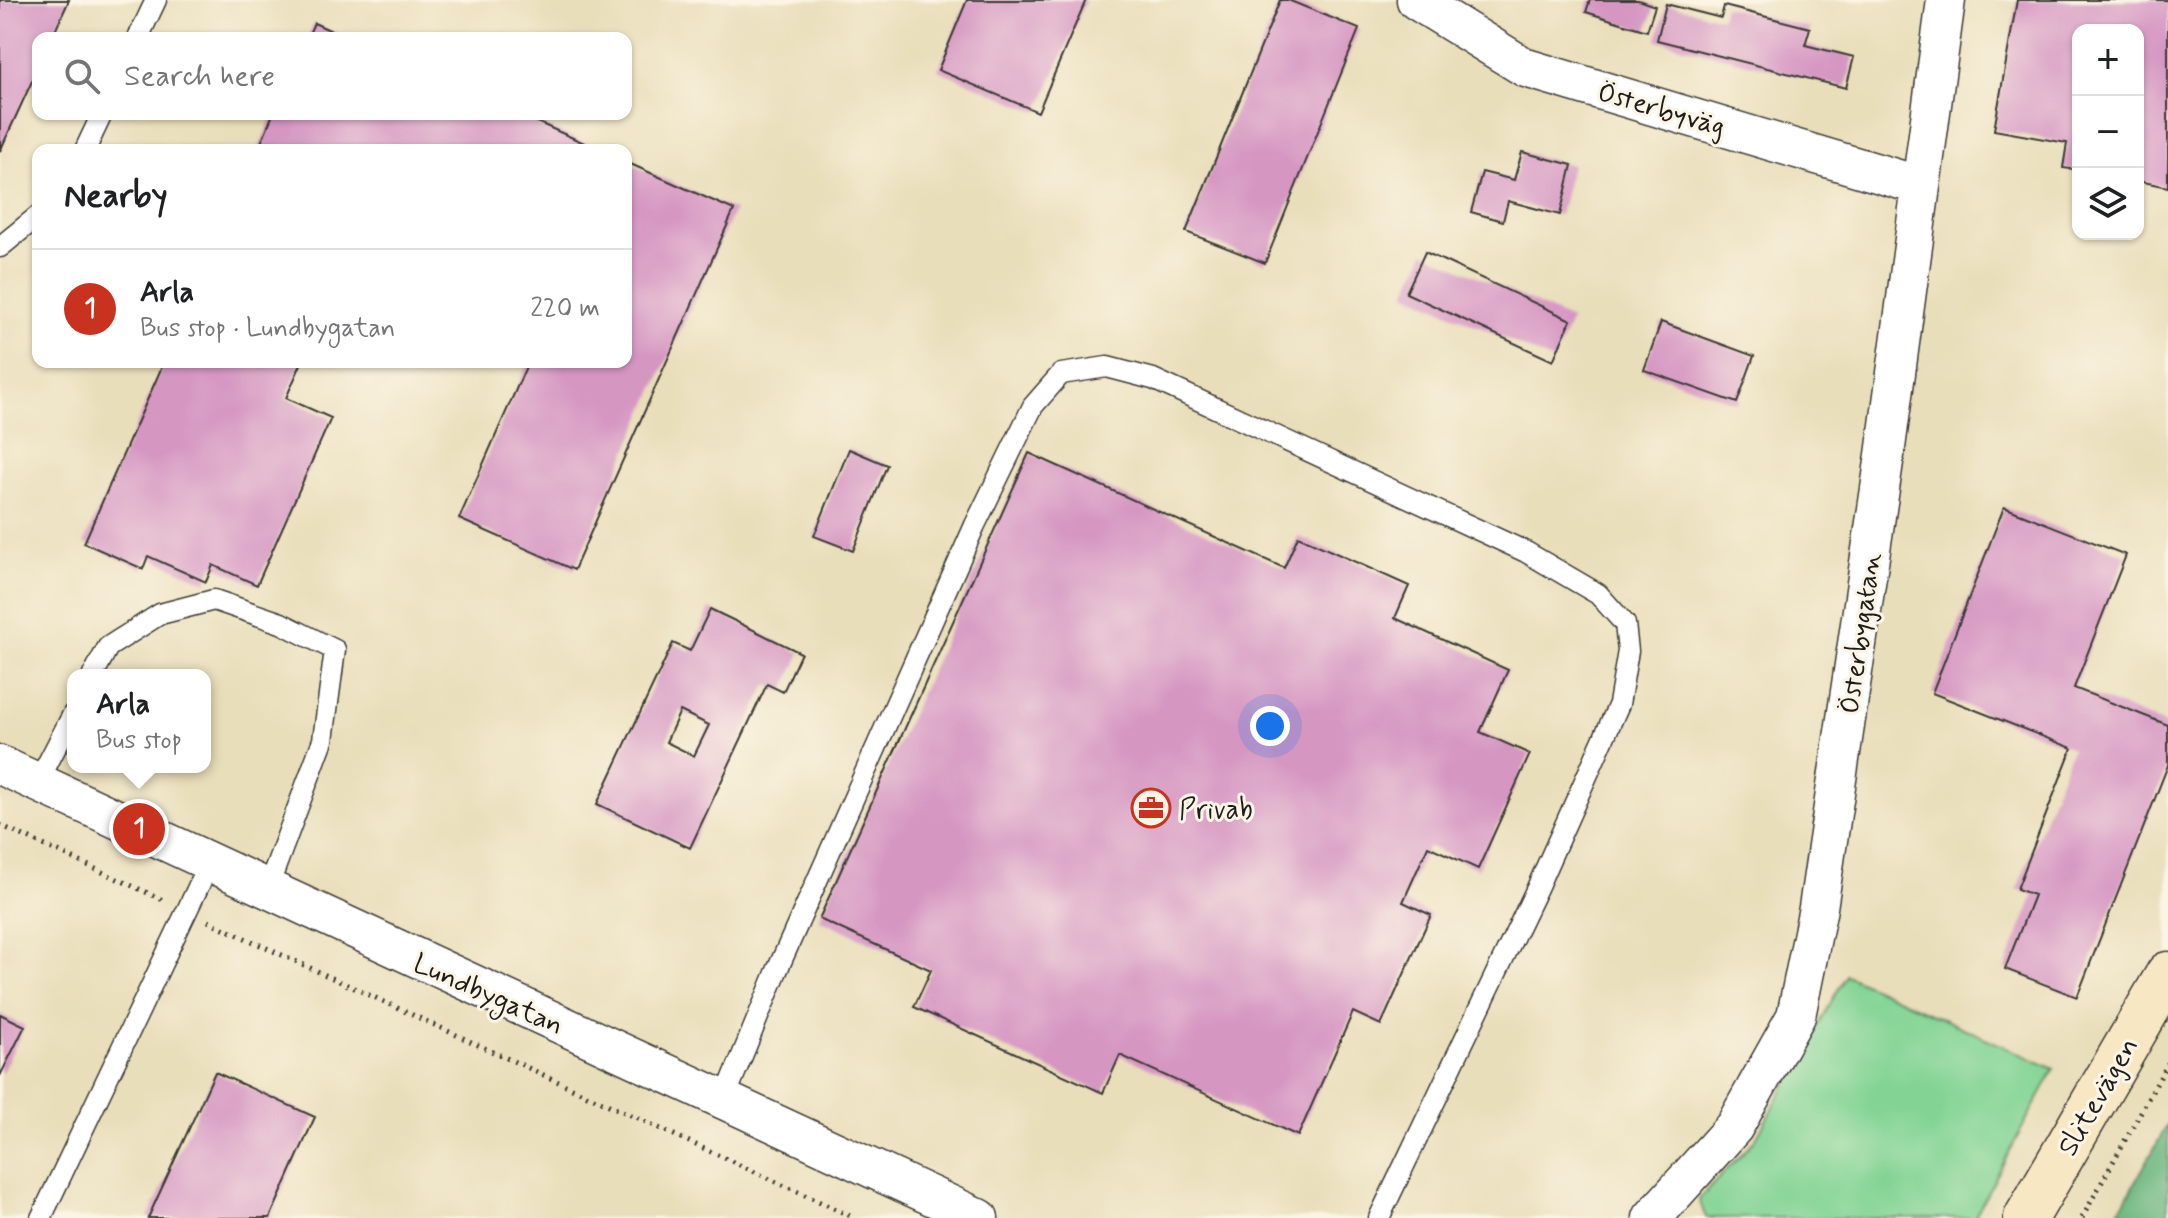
<!DOCTYPE html>
<html lang="en">
<head>
<meta charset="utf-8">
<style>
	body { margin:0; font-family:Mynerve,sans-serif; background:#f2f2f2; color:#202124 }
	.controls { position:absolute; right:24px; top:24px; display:grid; overflow:hidden; border-radius:16px; box-shadow:0 2px 6px #0004 }
	.controls button { width:72px; height:72px; display:grid; place-items:center; padding:0; border:0; border-bottom:2px solid #e0e0e0; background:#fff; color:#202124; font:40px sans-serif }
	.you { position:absolute; left:1270px; top:726px; width:28px; height:28px; margin:-20px; border:6px solid #fff; border-radius:50%; background:#1a73e8; box-shadow:0 0 0 12px #1a73e833 }
	.badge { display:grid; place-items:center; width:52px; height:52px; border-radius:50%; background:#c8321e; color:#fff; font-size:26px; font-weight:700 }
	.pin { position:absolute; translate:-50% -50%; border:4px solid #fff; box-shadow:0 2px 8px #0006 }
	.popup { position:absolute; left:67px; top:669px; width:144px; height:104px; box-sizing:border-box; display:grid; place-content:center; border-radius:16px; background:#fff; filter:drop-shadow(0 2px 6px #0005); font-size:26px; white-space:nowrap; color:#757577 }
	.popup b { font-size:30px; color:#202124 }
	.popup::after { content:''; position:absolute; left:50%; top:100%; margin-left:-16px; border:16px solid transparent; border-top-color:#fff }
	.list { margin:0; padding:0; list-style:none }
	h2 { display:flex; justify-content:space-between; align-items:center; height:104px; margin:0; padding:0 32px; font-size:34px }
	h2 small { font-size:26px; font-weight:400; color:#757577 }
	.list li { display:grid; grid-template-columns:52px 1fr auto; gap:24px; align-items:center; box-sizing:border-box; height:120px; padding:0 32px; border-top:2px solid #e0e0e0 }
	.list b { display:block; font-size:30px; white-space:nowrap }
	.list p { margin:0; font-size:26px; white-space:nowrap; color:#757577 }
	.list em { font-size:26px; font-style:normal; color:#757577 }
	.icon { flex:none; width:44px; height:44px; fill:none; stroke:currentColor; stroke-width:2; stroke-linecap:round; stroke-linejoin:round }
	.map { position:relative; flex:none; width:2168px; height:1218px; overflow:hidden }
	.search { position:absolute; background:#fff; box-shadow:0 2px 6px #0004; left:32px; top:32px; width:600px; height:88px; display:flex; align-items:center; gap:20px; box-sizing:border-box; padding:0 28px; border-radius:16px; color:#757577; font-size:30px }
	.panel { position:absolute; background:#fff; box-shadow:0 2px 6px #0004; left:32px; top:144px; width:600px; height:224px; border-radius:16px }
	.map>svg:first-child { display:block }
	.green { fill:#83d494; stroke:#507858; stroke-width:2 }
	.forest { fill:#6ab67e; stroke:#43694d; stroke-width:2 }
	.building { fill:#d596c2; fill-rule:evenodd }
	.lines { fill:none; stroke-linecap:round; stroke-linejoin:round }
	.lane-casing { stroke:#3b3934; stroke-width:23 }
	.street-casing { stroke:#3b3934; stroke-width:41 }
	.secondary-casing { stroke:#3b3934; stroke-width:47 }
	.path { stroke:#3b3934; stroke-width:5; stroke-dasharray:2 6; stroke-linecap:butt }
	.lane { stroke:#fff; stroke-width:20 }
	.street { stroke:#fff; stroke-width:38 }
	.secondary { stroke:#f7e8c3; stroke-width:44 }
	.labels { text-anchor:middle; stroke-width:6; stroke-linejoin:round; paint-order:stroke }
	.street-label { font-size:28px; fill:#1c1c1c; stroke:#fcf5e5 }
	.poi-label { font-size:28px; fill:#1c1c1c; stroke:#fcf5e5; text-anchor:start }
</style>
</head>
<body>
<div class="map">
<svg width="2168" height="1218" viewBox="0 0 2168 1218">
	<rect width="100%" height="100%" fill="#fcf5e5"/>
	<filter id="ink" filterUnits="userSpaceOnUse"><feTurbulence type="fractalNoise" baseFrequency=".0125" numOctaves="2"/><feDisplacementMap in="SourceGraphic" scale="16" xChannelSelector="R" yChannelSelector="G"/><feConvolveMatrix kernelMatrix="1 2 1 2 8 2 1 2 1" color-interpolation-filters="sRGB"/></filter>
	<filter id="wash" filterUnits="userSpaceOnUse"><feTurbulence type="fractalNoise" baseFrequency=".006" numOctaves="4" result="noise"/><feDisplacementMap in="SourceGraphic" scale="32" xChannelSelector="R" yChannelSelector="G"/><feGaussianBlur stdDeviation="1.8" result="paint"/><feColorMatrix in="noise" values="0 0 0 0 0 0 0 0 0 0 0 0 0 0 0 0 0 1.4 0 .05"/><feComposite in="paint" operator="in"/></filter>
	<g filter="url(#wash)">
		<rect width="100%" height="100%" fill="#e9deba"/>
		<path class="green" d="M1846 975 2054 1069 1974 1218H1706L1699 1199 1755 1140Z"/>
		<path class="forest" d="M2168 1124V1218H2115Z"/>
		<g id="blocks">
			<path class="building" d="M0 0H69L52 38H38V68L0 151Z
				M967 0H1086L1038 112 938 70Z
				M1280 0H1288L1359 29 1265 263 1186 232Z
				M1590 0H1638L1655 6 1647 31 1586 12Z
				M2017 0H2168V187L2138 181V30H2078V170L2063 168 2067 143 1994 130Z
				M1666 4 1721 18 1724 6 1810 28 1805 45 1854 57 1846 88 1657 40Z
				M314 23 347 38H307Z
				M273 114H519L600 150H258Z
				M1522 152 1572 165 1560 215 1508 201 1503 221 1471 212 1482 172 1514 180Z
				M626 162 734 210 574 570 459 519 528 362H626Z
				M1425 252 1571 320 1553 361 1406 293Z
				M1661 322 1754 356 1737 403 1644 370Z
				M164 362H302L286 398 331 418 257 585 213 565 206 582 148 556 143 569 84 543Z
				M849 449 887 465 853 551 814 536Z
				M1029 453 1284 568 1298 536 1409 586 1395 618 1508 670 1480 732 1530 754 1478 869 1428 846 1403 902 1431 915 1381 1025 1353 1012 1298 1136 1120 1055 1103 1093 914 1007 931 970 819 919Z
				M2004 507 2126 555 2074 688 2168 725V765L2077 997 2005 969 2034 895 2017 889 2072 748 1932 693Z
				M710 609 801 653 783 692 767 684 690 848 597 804 673 643 690 651ZM680 711 709 725 694 756 666 742Z
				M0 1014 25 1026 0 1076Z
				M215 1072 315 1117 270 1218H148Z"/>
		</g>
	</g>
	<g filter="url(#ink)">
		<use href="#blocks" fill-opacity="0" stroke="#3b3934" stroke-width="2"/>
		<g class="lines">
			<defs>
				<path id="lane" d="M138 38 156 0
					M85 150 102 114
					M0 247 38 216
					M93 675 108 647 160 614 214 600 281 623 335 650 323 740 268 887
					M38 782 73 714
					M724 1100 776 973 975 525 1033 406 1061 374 1107 367 1153 379 1526 552 1598 594 1625 624 1628 651 1619 704 1537 888 1379 1218
					M41 1218 210 862"/>
				<path id="street" d="M1416 0 1526 68 1921 186
					M0 765 979 1218
					M1652 1218 1734 1127 1796 1016 1818 908 1885 455 1946 0"/>
				<path id="secondary" d="M2026 1218 2168 974"/>
			</defs>
			<use href="#lane" class="lane-casing"/>
			<use href="#street" class="street-casing"/>
			<use href="#secondary" class="secondary-casing"/>
			<path class="path" d="M0 825 163 900
				M208 921 855 1218
				M2082 1218 2168 1063"/>
			<use href="#lane" class="lane"/>
			<use href="#street" class="street"/>
			<use href="#secondary" class="secondary"/>
		</g>
	</g>
	<defs>
		<symbol id="office-ring" viewBox="-11 -11 22 22"><circle r="9.5" fill="#fcf5e5" stroke="#c8321e" stroke-width="1.5"/><path d="M-6-3h4V-5.5h4V-3h4V5H-6ZM-1-4.5V-3h2v-1.5ZM-6 0V1H6V0Z" fill="#c8321e"/></symbol>
	</defs>
	<g fill-rule="evenodd">
		<use href="#office-ring" x="1129" y="786" width="44" height="44"/>
	</g>
	<g class="labels">
		<g class="street-label">
			<text transform="translate(1662 108) rotate(16)" y="10">Österbyväg</text>
			<text transform="translate(1859 633) rotate(-82)" y="10">Österbygatan</text>
			<text transform="translate(489 993) rotate(24)" y="10">Lundbygatan</text>
			<text transform="translate(2097 1096) rotate(-60)" y="10">Slitevägen</text>
		</g>
		<g class="poi-label">
			<text x="1179" y="818">Privab</text>
		</g>
	</g>
</svg>
<div class="controls">
<button>+</button>
<button>−</button>
<button><svg class="icon" aria-label="layers" viewBox="0 0 24 24"><path d="M12 4l9 5-9 5-9-5zM3 14l9 5 9-5"/></svg></button>
</div>
<div class="you"></div>
<div class="pin badge" style="left:139px;top:829px">1</div>
<div class="popup"><b>Arla</b>Bus stop</div>
<div class="search"><svg class="icon" aria-label="search" viewBox="0 0 24 24"><circle cx="10" cy="10" r="6"/><path d="M15 15l6 6"/></svg>Search here</div>
<section class="panel">
<h2>Nearby<small></small></h2>
<ul class="list">
<li><span class="badge">1</span><div><b>Arla</b><p>Bus stop · Lundbygatan</p></div><em>220 m</em></li>
</ul>
</section>
</div>
</body>
</html>
